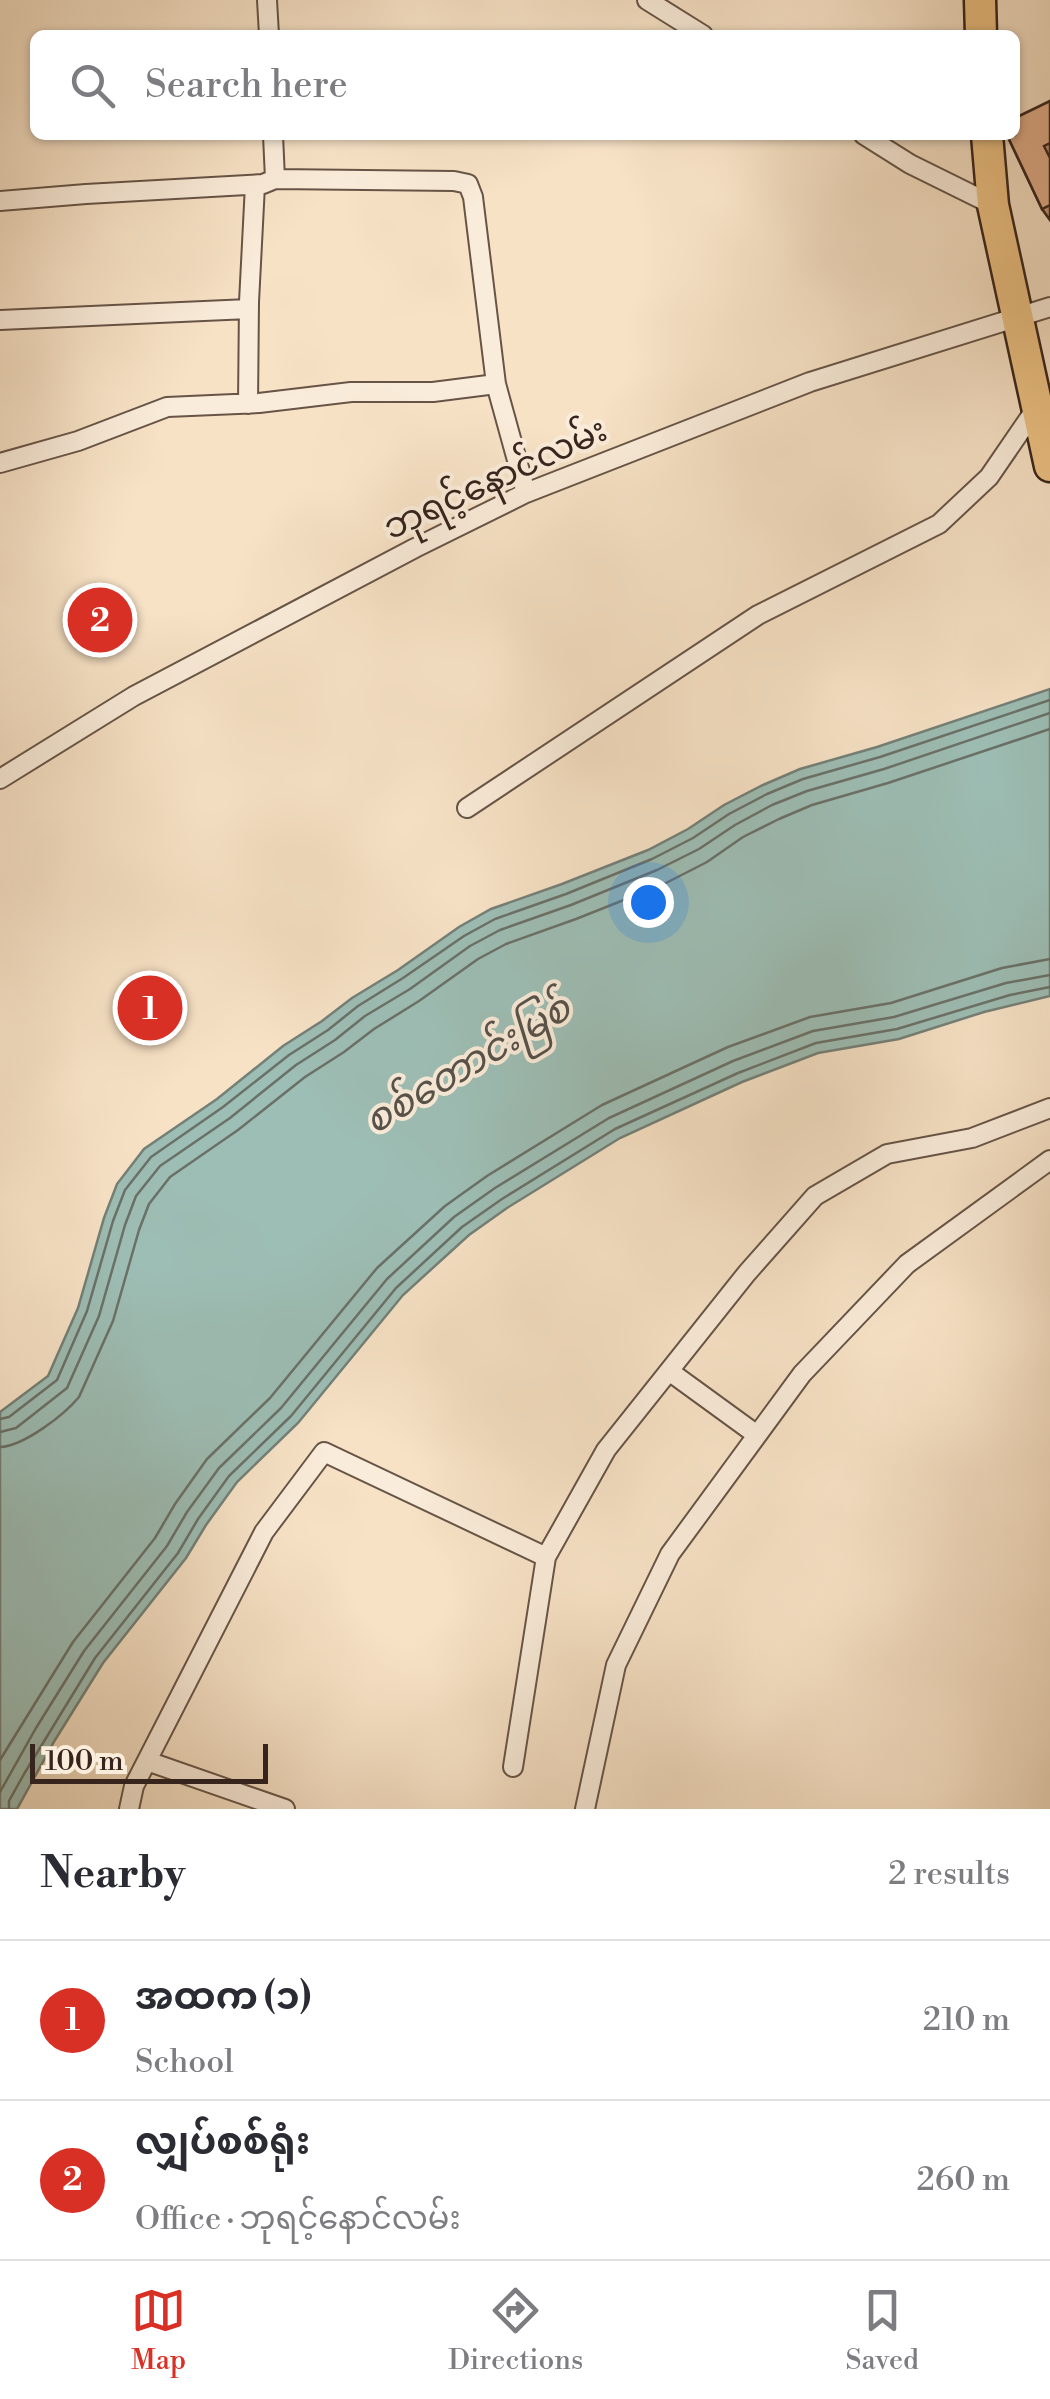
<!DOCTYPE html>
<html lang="en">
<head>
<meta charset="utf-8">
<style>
	body { margin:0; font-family:"Libre Bodoni","Noto Sans Myanmar",serif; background:#f7f7f7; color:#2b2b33 }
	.scale { position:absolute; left:30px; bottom:25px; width:238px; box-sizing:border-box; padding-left:10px; border:5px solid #37241d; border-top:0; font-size:28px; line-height:35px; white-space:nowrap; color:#37241d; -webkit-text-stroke:8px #faecda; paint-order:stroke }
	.you { position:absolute; left:648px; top:902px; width:35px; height:35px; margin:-25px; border:8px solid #fff; border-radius:50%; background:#1a73e8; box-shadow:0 0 0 15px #1a73e833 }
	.badge { display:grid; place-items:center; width:65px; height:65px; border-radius:50%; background:#d93025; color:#fff; font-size:32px; font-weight:700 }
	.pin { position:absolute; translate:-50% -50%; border:5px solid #fff; box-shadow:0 2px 10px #0006 }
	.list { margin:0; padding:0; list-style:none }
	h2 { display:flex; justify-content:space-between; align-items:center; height:130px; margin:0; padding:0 40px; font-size:42px }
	h2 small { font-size:32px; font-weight:400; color:#7c7c81 }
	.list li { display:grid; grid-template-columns:65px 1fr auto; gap:30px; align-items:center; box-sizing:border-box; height:160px; padding:0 40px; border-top:2px solid #e1e1e2 }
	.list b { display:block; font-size:38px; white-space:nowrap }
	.list p { margin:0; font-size:32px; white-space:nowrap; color:#7c7c81 }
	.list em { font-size:32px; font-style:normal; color:#7c7c81 }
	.icon { flex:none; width:55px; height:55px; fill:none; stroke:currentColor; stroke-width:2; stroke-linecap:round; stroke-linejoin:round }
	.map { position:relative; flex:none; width:1050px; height:1809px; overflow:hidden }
	.search { position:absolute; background:#fff; box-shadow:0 2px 8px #0004; left:30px; right:30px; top:30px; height:110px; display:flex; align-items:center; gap:25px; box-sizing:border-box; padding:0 35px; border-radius:15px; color:#7c7c81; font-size:38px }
	.sheet { height:450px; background:#fff }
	nav { display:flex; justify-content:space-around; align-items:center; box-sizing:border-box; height:140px; border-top:2px solid #e1e1e2; background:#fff; font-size:28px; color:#7c7c81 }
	nav a { display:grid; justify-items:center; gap:5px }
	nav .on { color:#d93025 }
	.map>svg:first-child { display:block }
	.water { fill:#9dbeb5; stroke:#748078; stroke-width:2.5 }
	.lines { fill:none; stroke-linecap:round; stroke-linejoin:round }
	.shore { stroke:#6a7169; stroke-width:2.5 }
	.minor-casing { stroke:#675447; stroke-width:22 }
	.trunk-casing { stroke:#37241d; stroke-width:35 }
	.minor { stroke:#faecda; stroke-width:18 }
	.trunk { stroke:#ecc183; stroke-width:30 }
	.wall { fill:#c19678; stroke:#37241d; stroke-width:2.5 }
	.building { fill:#e0ae8c; stroke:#37241d; stroke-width:2.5 }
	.labels { text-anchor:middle; stroke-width:8; stroke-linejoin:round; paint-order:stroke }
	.street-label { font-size:35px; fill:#37241d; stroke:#faecda }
	.water-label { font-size:38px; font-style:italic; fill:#56524b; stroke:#faecda }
</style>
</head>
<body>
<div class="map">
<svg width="1050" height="1809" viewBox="0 0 1050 1809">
	<rect width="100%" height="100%" fill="#f7e2c6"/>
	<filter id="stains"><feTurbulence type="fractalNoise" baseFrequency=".002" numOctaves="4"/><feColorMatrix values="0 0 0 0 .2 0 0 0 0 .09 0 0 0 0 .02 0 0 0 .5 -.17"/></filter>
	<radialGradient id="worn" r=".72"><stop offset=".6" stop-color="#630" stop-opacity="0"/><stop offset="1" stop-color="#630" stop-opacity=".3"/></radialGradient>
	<path class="water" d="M1050 689V996L984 1012 899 1039 818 1053 742 1082 620 1138 507 1208 469 1235 403 1295 298 1423 237 1482 206 1525 186 1558 103 1663 55 1740 17 1809H0V1412L48 1376 78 1308 104 1218 117 1184 144 1149 217 1099 283 1046 322 1021 352 998 398 970 459 927 491 909 562 884 648 850 688 829 724 805 763 785 800 769 877 747Z"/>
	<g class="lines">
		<path class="shore" d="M0 1419 9 1417 57 1380 87 1311 113 1221 125 1190 151 1157 223 1107 289 1055 328 1030 358 1006 403 978 464 936 495 919 566 894 652 859 693 838 729 814 767 794 803 779 880 757 1050 700
			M0 1432 16 1428 67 1388 99 1316 125 1225 136 1196 160 1166 230 1118 296 1065 335 1040 365 1016 410 989 470 946 500 930 571 905 657 870 699 849 735 825 772 805 807 791 884 769 1050 713
			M0 1447C24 1446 64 1415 79 1397L113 1321 139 1230 149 1204 170 1177 238 1130 305 1077 344 1052 374 1029 419 1001 478 959 506 944 576 919 664 884 707 862 743 837 779 819 812 805 888 783 1050 729
			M0 1760 73 1642 155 1538 175 1504 207 1459 270 1398 377 1268 445 1206 487 1176 602 1105 728 1047 810 1017 891 1003 1002 968 1050 959
			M0 1792 36 1728 84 1651 167 1546 187 1512 219 1468 281 1408 387 1279 454 1217 495 1188 609 1118 733 1061 813 1031 894 1017 1006 983 1050 975
			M9 1809V1801L24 1774 95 1658 178 1553 198 1519 229 1476 291 1416 396 1288 462 1227 502 1199 615 1129 738 1073 816 1043 897 1029 1010 995 1050 987"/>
		<defs>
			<path id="minor" d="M267 0 269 35
				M647 0 703 35
				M273 135 275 179
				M864 135 910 164 993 205
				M0 201 86 194 263 184 275 179 454 181 468 184 473 197 496 384 526 493
				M0 320 249 309
				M248 404 249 302 255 185
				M0 463 78 441 167 407 259 403 351 392H433L496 384
				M0 779 134 696 415 548 526 493 810 382 1050 307
				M467 808 758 615 939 524 989 477 1037 407
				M669 1371 757 1435
				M147 1761 285 1809
				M513 1767 546 1557 606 1450 747 1273 815 1196 887 1154 972 1138 1050 1108
				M129 1809 134 1786 264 1532 324 1452 546 1557
				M585 1809 616 1665 670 1554 802 1374 907 1264 1050 1160"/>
			<path id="trunk" d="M980 0 981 35
				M987 135 993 205 1050 466"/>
		</defs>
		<use href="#minor" class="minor-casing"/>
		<use href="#trunk" class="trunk-casing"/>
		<use href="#minor" class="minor"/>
		<use href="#trunk" class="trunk"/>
	</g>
	<path class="wall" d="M1050 101V220L1042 209 1007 135Z"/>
	<path class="building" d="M1050 101V143L1044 146 1050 158V205L1042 209 1007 135H1015V118Z"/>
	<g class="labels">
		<g class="street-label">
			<text transform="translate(495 478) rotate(-25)" y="12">ဘုရင့်နောင်လမ်း</text>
		</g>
		<g class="water-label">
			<text transform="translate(467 1064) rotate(-31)" y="13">စစ်တောင်းမြစ်</text>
		</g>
	</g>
	<rect width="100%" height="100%" filter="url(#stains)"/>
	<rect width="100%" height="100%" fill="url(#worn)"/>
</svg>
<div class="scale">100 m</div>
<div class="you"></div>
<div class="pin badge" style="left:150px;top:1008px">1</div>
<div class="pin badge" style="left:100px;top:620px">2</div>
<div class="search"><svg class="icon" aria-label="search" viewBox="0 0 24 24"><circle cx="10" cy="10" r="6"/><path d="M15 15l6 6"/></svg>Search here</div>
</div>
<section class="sheet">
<h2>Nearby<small>2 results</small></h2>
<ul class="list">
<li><span class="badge">1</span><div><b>အထက (၁)</b><p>School</p></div><em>210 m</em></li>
<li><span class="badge">2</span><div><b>လျှပ်စစ်ရုံး</b><p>Office · ဘုရင့်နောင်လမ်း</p></div><em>260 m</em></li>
</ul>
</section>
<nav>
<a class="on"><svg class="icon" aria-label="map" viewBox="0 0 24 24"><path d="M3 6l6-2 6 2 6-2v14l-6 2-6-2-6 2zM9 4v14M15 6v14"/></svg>Map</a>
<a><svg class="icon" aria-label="directions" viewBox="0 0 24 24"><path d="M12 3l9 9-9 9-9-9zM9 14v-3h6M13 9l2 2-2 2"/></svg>Directions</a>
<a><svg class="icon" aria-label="saved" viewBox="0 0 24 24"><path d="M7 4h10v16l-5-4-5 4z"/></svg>Saved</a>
</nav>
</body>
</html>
